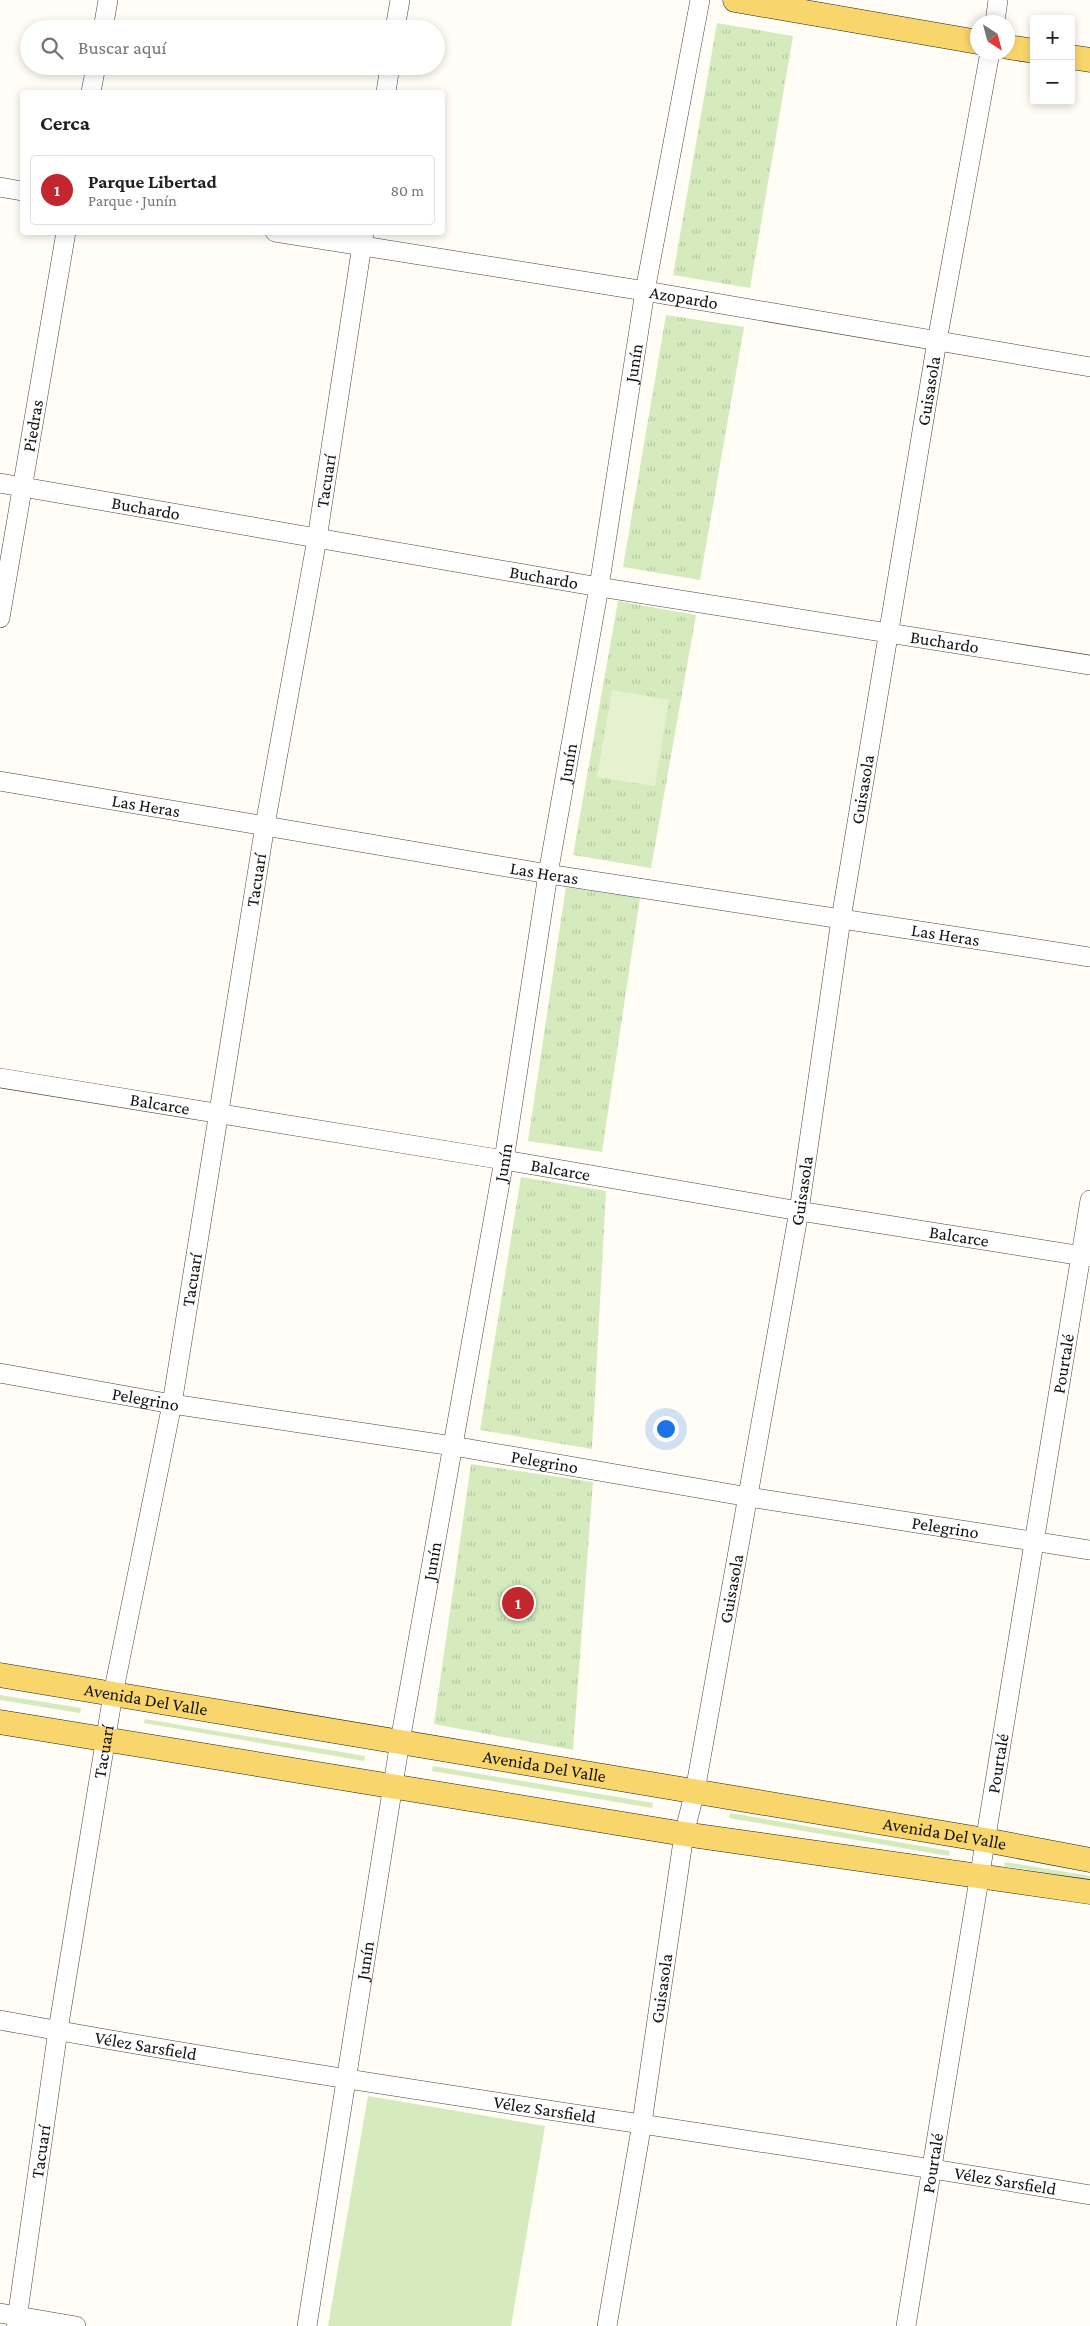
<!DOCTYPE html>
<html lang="es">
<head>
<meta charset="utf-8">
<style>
	body { margin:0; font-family:"Crimson Pro",serif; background:#f6f6f6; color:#202124 }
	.controls { position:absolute; right:15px; top:15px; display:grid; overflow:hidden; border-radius:5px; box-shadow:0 2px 8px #0003 }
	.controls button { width:45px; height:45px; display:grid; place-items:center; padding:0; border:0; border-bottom:1px solid #e0e0e0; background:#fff; color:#202124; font:25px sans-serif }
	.compass { position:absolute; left:970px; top:15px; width:45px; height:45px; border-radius:50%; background:#fff; box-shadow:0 2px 8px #0003; rotate:144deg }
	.you { position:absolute; left:665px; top:1428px; width:18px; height:18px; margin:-12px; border:4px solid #fff; border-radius:50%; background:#1a73e8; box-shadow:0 0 0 8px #1a73e833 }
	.badge { display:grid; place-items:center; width:32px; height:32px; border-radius:50%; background:#c4262e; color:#fff; font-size:16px; font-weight:700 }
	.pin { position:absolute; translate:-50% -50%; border:2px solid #fff; box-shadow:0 1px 5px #0006 }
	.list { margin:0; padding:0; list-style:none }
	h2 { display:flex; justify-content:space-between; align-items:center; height:65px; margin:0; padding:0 20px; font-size:21px }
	h2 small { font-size:16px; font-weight:400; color:#757577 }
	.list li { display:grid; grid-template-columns:32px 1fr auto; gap:15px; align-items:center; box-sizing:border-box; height:70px; margin:0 10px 10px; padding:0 10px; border:1px solid #e0e0e0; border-radius:5px }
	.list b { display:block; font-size:19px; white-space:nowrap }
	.list p { margin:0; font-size:16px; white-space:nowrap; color:#757577 }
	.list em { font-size:16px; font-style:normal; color:#757577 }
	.icon { flex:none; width:28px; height:28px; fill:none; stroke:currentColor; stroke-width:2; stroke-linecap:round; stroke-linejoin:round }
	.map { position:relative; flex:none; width:1090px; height:2326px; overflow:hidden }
	.search { position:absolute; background:#fff; box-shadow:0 2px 8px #0003; left:20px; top:20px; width:425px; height:55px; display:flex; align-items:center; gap:12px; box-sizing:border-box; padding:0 18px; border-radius:28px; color:#757577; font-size:19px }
	.panel { position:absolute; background:#fff; box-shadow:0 2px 8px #0003; left:20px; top:90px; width:425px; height:145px; border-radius:5px }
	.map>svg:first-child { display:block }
	.grass { fill:#d5ebbd }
	.park { fill:url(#park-tufts) }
	.pitch { fill:#e6f2cf }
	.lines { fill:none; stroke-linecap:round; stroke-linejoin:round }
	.minor-casing { stroke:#444; stroke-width:20 }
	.major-casing { stroke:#222; stroke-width:25 }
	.minor { stroke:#fff; stroke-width:19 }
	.major { stroke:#f9d66b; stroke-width:24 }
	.labels { text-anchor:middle; stroke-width:5; stroke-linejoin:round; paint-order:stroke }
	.street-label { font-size:18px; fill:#111; stroke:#fff }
</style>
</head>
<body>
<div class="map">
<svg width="1090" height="2326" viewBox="0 0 1090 2326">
	<defs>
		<pattern id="park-tufts" width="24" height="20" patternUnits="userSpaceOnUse" patternTransform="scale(1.25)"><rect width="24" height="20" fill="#d5ebbd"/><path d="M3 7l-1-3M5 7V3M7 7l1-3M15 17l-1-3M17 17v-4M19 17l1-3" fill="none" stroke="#b6c8a1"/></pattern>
	</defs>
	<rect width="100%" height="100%" fill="#fffdf5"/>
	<path class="grass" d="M0 1695 81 1708 80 1713 0 1700Z
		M145 1719 365 1756 364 1761 144 1723Z
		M433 1766 653 1803 652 1808 432 1771Z
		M730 1813 950 1851 949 1856 729 1818Z
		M1005 1862 1090 1876V1880L1004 1866Z
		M368 2096 545 2126 511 2326H328Z"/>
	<path class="park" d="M717 23 793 36 750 288 673 275Z
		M666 315 744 327 700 580 623 567Z
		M618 601 696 615 651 868 573 855Z
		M566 887 640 898 602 1152 528 1141Z
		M521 1177 606 1191 592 1449 480 1430Z
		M471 1464 593 1482 573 1750 434 1724Z"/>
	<path class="pitch" d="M612 690 669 700 655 786 597 777Z"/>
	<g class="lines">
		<defs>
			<g id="minor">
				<path d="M995 22 998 0"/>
				<path d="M103 29 108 0"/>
				<path d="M395 29 400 0"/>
				<path d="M91 92 96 66"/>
				<path d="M386 92 390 66"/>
				<path d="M0 187 22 191"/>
				<path id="s1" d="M275 232 645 291 1090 367"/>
				<path id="s2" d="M0 483 599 587 1090 665"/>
				<path id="s3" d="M0 618 66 232"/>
				<path id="s4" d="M0 781 548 874 1090 957"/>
				<path id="s5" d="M0 1078 504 1160 799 1211 1090 1257"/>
				<path id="s6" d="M0 1373 172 1404 453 1446 749 1497 1090 1550"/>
				<path id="s7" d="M0 2020C362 2087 727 2133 1090 2195"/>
				<path d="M0 2313 76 2326"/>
				<path id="s8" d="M16 2326 58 2030 113 1694 172 1404 265 825 317 539 364 232"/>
				<path id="s9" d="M307 2326 400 1741 504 1160 548 874 599 587 645 291 700 0"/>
				<path id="s10" d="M607 2326 642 2123 684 1834 695 1791 799 1211 841 919 937 341 990 52"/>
				<path id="s11" d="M906 2326 1090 1200"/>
			</g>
			<g id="major">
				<path d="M735 0 978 42"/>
				<path d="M1008 47 1034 51"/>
				<path d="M1071 57 1090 60"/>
				<path id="s12" d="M0 1675 985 1840 1090 1860"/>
				<path d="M0 1722 684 1834 1090 1892"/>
			</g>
		</defs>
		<use href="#minor" class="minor-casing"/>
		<use href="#major" class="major-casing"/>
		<use href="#minor" class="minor"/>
		<use href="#major" class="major"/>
	</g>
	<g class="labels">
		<g class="street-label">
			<text dy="6" stroke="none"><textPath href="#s1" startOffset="414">Azopardo</textPath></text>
			<text dy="6" stroke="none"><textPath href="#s9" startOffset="1990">Junín</textPath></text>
			<text dy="6" stroke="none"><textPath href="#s10" startOffset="1962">Guisasola</textPath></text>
			<text dy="6" stroke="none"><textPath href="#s3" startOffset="195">Piedras</textPath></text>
			<text dy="6" stroke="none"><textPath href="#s8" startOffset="1871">Tacuarí</textPath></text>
			<text dy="6" stroke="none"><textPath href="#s2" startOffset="148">Buchardo</textPath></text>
			<text dy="6" stroke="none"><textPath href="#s2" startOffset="552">Buchardo</textPath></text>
			<text dy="6" stroke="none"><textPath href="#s2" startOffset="958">Buchardo</textPath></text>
			<text dy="6" stroke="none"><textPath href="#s9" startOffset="1585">Junín</textPath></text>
			<text dy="6" stroke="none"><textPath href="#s10" startOffset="1558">Guisasola</textPath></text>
			<text dy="6" stroke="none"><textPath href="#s4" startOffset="148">Las Heras</textPath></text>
			<text dy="6" stroke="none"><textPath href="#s4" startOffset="552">Las Heras</textPath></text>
			<text dy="6" stroke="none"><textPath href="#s8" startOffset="1466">Tacuarí</textPath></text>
			<text dy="6" stroke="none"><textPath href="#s4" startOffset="958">Las Heras</textPath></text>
			<text dy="6" stroke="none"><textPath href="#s5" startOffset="162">Balcarce</textPath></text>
			<text dy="6" stroke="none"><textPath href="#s9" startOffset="1180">Junín</textPath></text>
			<text dy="6" stroke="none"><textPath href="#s5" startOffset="568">Balcarce</textPath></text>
			<text dy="6" stroke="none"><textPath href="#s10" startOffset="1152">Guisasola</textPath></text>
			<text dy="6" stroke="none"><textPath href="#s5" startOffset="972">Balcarce</textPath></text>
			<text dy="6" stroke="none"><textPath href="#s8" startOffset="1061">Tacuarí</textPath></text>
			<text dy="6" stroke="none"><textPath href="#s11" startOffset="975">Pourtalé</textPath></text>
			<text dy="6" stroke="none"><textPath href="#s6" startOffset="148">Pelegrino</textPath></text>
			<text dy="6" stroke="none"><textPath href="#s6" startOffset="552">Pelegrino</textPath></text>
			<text dy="6" stroke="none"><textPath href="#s6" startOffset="958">Pelegrino</textPath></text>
			<text dy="6" stroke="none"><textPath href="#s9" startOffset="775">Junín</textPath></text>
			<text dy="6" stroke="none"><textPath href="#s10" startOffset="748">Guisasola</textPath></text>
			<text dy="6" stroke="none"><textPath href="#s12" startOffset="148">Avenida Del Valle</textPath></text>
			<text dy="6" stroke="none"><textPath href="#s8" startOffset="581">Tacuarí</textPath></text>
			<text dy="6" stroke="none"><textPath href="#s11" startOffset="570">Pourtalé</textPath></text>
			<text dy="6" stroke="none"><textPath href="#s12" startOffset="552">Avenida Del Valle</textPath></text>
			<text dy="6" stroke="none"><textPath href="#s12" startOffset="958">Avenida Del Valle</textPath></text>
			<text dy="6" stroke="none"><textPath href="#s9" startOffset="370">Junín</textPath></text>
			<text dy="6" stroke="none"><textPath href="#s10" startOffset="342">Guisasola</textPath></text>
			<text dy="6" stroke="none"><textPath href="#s7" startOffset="148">Vélez Sarsfield</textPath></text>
			<text dy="6" stroke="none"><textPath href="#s7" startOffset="552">Vélez Sarsfield</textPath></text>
			<text dy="6" stroke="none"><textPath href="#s8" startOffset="176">Tacuarí</textPath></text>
			<text dy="6" stroke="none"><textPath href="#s11" startOffset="165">Pourtalé</textPath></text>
			<text dy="6" stroke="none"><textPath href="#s7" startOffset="1018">Vélez Sarsfield</textPath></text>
		</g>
	</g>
</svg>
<div class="controls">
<button>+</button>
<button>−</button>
</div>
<svg class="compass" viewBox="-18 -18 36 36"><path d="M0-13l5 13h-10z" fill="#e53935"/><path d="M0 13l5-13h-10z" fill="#757577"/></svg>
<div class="you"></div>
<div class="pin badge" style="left:518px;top:1603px">1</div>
<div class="search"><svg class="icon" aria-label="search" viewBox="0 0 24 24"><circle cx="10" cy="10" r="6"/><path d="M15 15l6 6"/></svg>Buscar aquí</div>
<section class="panel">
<h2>Cerca<small></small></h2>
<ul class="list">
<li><span class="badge">1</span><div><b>Parque Libertad</b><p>Parque · Junín</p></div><em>80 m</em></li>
</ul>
</section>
</div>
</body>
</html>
